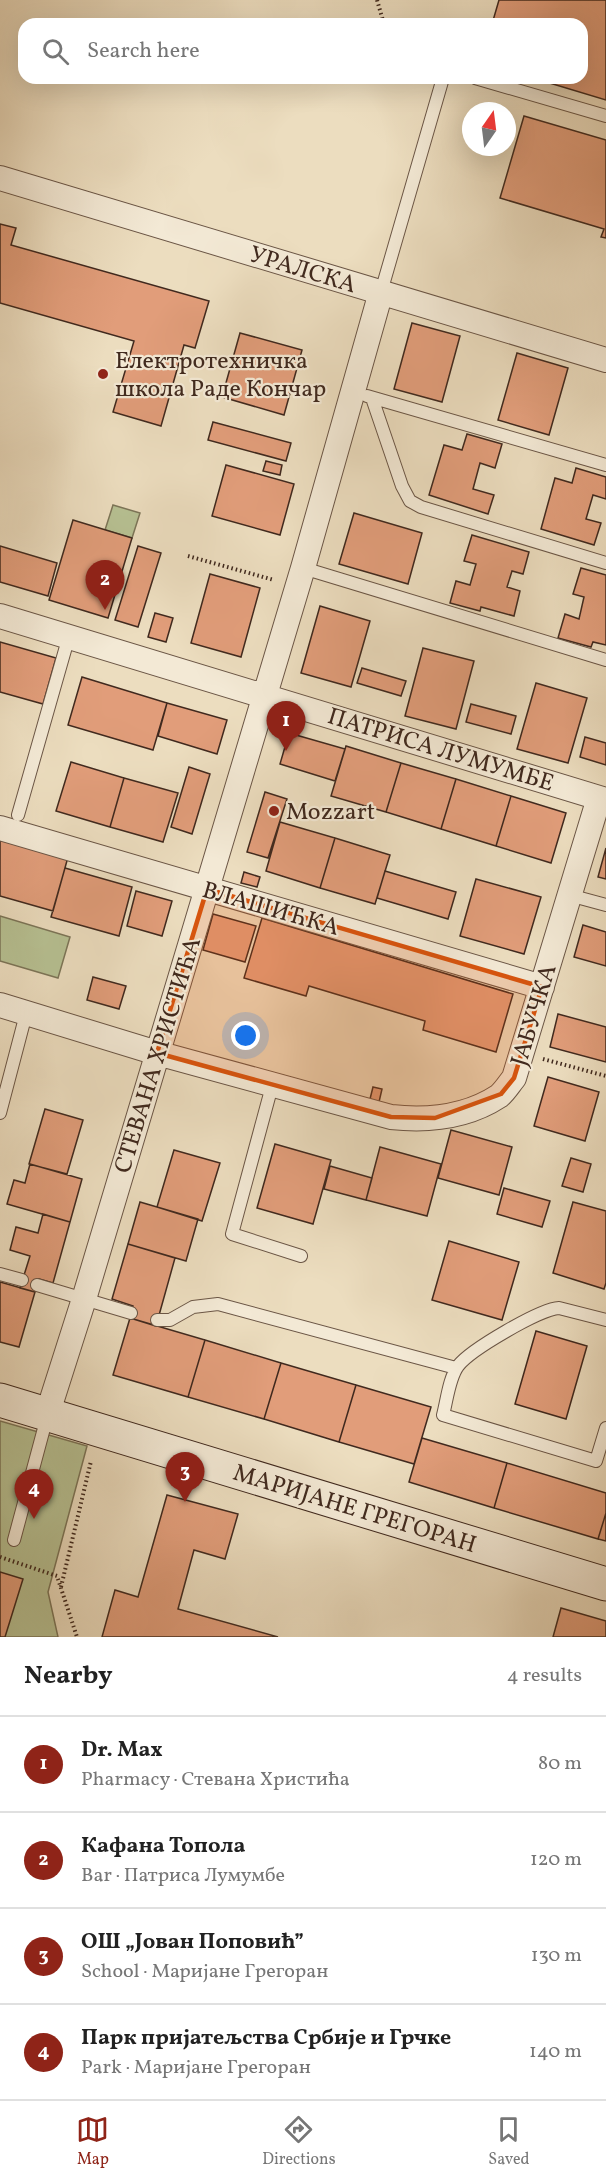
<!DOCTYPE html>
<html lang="en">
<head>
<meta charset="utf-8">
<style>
	body { margin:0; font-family:Vollkorn,serif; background:#f6f6f6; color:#222 }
	.compass { position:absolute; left:462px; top:102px; width:54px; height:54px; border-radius:50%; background:#fff; box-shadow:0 6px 24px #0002; rotate:14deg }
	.you { position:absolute; left:246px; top:1036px; width:21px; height:21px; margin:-15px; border:4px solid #fff; border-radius:50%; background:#1a73e8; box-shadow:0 0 0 9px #1a73e833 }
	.badge { display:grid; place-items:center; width:39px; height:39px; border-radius:50%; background:#8f2418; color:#fff; font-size:20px; font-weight:700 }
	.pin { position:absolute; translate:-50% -50px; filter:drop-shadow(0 2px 3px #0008) }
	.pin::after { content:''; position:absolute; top:32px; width:21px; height:18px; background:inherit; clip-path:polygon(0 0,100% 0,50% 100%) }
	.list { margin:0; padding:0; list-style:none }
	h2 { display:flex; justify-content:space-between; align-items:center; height:78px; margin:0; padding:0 24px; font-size:26px }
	h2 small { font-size:20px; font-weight:400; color:#767676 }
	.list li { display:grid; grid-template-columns:39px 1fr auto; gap:18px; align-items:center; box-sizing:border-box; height:96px; padding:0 24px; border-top:2px solid #e0e0e0 }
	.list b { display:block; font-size:22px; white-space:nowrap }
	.list p { margin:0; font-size:20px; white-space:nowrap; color:#767676 }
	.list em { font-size:20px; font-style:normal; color:#767676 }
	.icon { flex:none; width:33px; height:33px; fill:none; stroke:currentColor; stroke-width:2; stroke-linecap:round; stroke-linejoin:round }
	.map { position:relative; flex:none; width:606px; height:1637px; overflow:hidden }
	.search { position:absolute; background:#fff; box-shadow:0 6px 24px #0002; left:18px; right:18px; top:18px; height:66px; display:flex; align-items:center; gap:15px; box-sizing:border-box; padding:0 21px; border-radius:18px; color:#767676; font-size:22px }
	.sheet { height:462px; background:#fff }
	nav { display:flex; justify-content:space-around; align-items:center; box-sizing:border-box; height:84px; border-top:2px solid #e0e0e0; background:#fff; font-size:16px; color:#767676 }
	nav a { display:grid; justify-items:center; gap:3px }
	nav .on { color:#8f2418 }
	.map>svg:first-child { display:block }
	.green { fill:#b7c193; stroke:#7c7558; stroke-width:1.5 }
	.building { fill:#e19d7a; stroke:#40291e; stroke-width:1.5 }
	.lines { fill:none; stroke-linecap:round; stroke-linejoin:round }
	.lane-casing { stroke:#6b5646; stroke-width:14 }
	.street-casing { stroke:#6b5646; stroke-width:26 }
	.secondary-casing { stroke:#40291e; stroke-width:35 }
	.path { stroke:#40291e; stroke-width:4; stroke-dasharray:1.5 3; stroke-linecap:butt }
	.lane { stroke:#f3e9d5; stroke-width:12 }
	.street { stroke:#f3e9d5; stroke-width:24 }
	.secondary { stroke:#f3e9d5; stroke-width:33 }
	.marked { fill:#d7540e; fill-opacity:0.2; stroke:#d7540e; stroke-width:4.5; stroke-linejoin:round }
	.poi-dot { fill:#8f2418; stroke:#f3e9d5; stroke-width:2 }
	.labels { text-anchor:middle; stroke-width:4.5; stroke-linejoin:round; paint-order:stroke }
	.street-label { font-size:24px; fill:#40291e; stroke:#f3e9d5 }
	.poi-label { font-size:24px; fill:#40291e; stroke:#f3e9d5; text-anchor:start }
</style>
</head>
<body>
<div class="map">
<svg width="606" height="1637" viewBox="0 0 606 1637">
	<rect width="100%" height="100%" fill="#ecddbf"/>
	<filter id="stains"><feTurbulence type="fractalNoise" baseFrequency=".00333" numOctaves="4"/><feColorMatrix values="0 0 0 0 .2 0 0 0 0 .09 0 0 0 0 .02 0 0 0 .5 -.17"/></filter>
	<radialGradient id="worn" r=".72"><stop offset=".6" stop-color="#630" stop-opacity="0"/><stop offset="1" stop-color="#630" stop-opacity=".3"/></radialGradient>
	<path class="green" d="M113 505 140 513 132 538 105 530Z
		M0 916 70 937 58 978 0 961Z
		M0 1421 87 1446 48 1592 58 1637H0Z"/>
	<path class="building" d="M499 0H606V100L533 78H582V24H492Z
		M524 116 606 140V238L601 237 604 229 500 198Z
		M0 224 16 228 11 245 209 301 195 348 184 345 161 426 113 412 134 341 0 303Z
		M412 323 460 336 442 402 394 389Z
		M240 333 302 350 284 415 222 397Z
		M517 353 568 368 549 435 498 420Z
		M213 422 291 443 286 461 208 440Z
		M467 434 502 444 495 468 480 463 473 489 494 495 488 514 429 495 444 445 462 450Z
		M266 461 282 465 280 475 263 471Z
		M226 465 294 484 280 535 212 516Z
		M576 468 606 477V499L593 495 586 519 601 523 594 545 541 529 555 478 572 483Z
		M354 513 422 533 408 584 339 564Z
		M73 520 132 538 108 618 49 600Z
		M472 535 529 552 523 574 512 571 507 587 520 591 514 616 481 607 480 611 450 603 456 581 470 585 476 564 464 561Z
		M0 546 57 563 48 596 0 582Z
		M138 546 161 553 138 627 115 620Z
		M581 568 606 575V645L593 642 591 647 558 638 565 614 579 619 584 597 573 594Z
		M210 574 260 588 241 657 191 643Z
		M320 606 370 621 351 687 301 673Z
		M155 613 173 618 166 642 148 637Z
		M0 642 56 658 43 704 0 692Z
		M423 648 474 661 456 729 405 716Z
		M362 668 406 681 401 696 357 683Z
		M82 677 167 703 153 750 68 725Z
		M536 683 587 698 568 763 517 749Z
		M167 703 227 720 217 754 158 736Z
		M471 704 516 716 511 734 466 722Z
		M289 733 345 749 335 781 280 764Z
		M585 737 606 743V765L580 757Z
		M346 746 401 763 386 812 331 796Z
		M71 762 124 778 110 827 56 811Z
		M401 763 456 779 441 829 386 812Z
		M189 767 210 774 192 834 171 827Z
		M124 778 178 793 163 842 110 827Z
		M456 779 511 796 496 846 441 829Z
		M265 792 287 799 268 858 247 852Z
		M511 796 566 813 551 863 496 846Z
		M280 822 335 838 320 888 266 871Z
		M0 838 68 857 53 911 0 896Z
		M335 838 390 855 375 904 320 888Z
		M606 848V879L598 877Z
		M65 868 132 887 119 936 51 917Z
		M385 871 456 892 448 919 377 898Z
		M244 872 260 877 257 887 241 883Z
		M476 879 541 897 524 954 460 936Z
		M136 891 172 901 162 936 127 926Z
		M213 914 256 926 245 962 203 950Z
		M262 918 513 994 496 1052 423 1030 425 1021 309 986 306 996 244 978Z
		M583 925 606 932V966L574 957Z
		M93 977 126 986 119 1009 87 1000Z
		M558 1014 606 1027V1062L550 1047Z
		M548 1077 599 1092 585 1141 534 1126Z
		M373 1087 382 1089 379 1102 370 1099Z
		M45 1109 83 1120 67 1174 29 1164Z
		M451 1130 512 1147 499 1195 438 1178Z
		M275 1144 331 1160 313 1224 257 1208Z
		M380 1147 441 1164 427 1216 366 1200Z
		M174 1150 220 1163 202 1221 157 1207Z
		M571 1158 591 1164 583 1192 562 1186Z
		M30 1164 82 1179 70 1222 7 1204 14 1180 25 1183Z
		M330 1166 372 1178 366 1200 324 1189Z
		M504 1188 550 1201 542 1227 497 1214Z
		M140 1202 198 1219 186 1261 128 1244Z
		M573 1202 606 1211V1283L604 1289 553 1273Z
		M43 1214 70 1222 53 1283 39 1279 35 1292 20 1288 30 1256 10 1250 16 1227 38 1233Z
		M449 1241 519 1262 502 1320 432 1300Z
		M128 1244 175 1258 156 1326 130 1318 133 1306 112 1299Z
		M0 1282 35 1292 19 1347 0 1342Z
		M130 1318 205 1340 188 1397 113 1375Z
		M536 1331 587 1346 566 1419 515 1404Z
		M205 1340 281 1363 264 1419 188 1397Z
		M281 1363 356 1385 339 1442 264 1419Z
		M356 1385 431 1407 414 1464 339 1442Z
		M422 1438 507 1463 494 1508 409 1482Z
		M507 1463 606 1493V1513L598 1539 494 1508Z
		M167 1495 238 1514 225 1559 194 1550 178 1609 278 1637H102L115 1590 138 1597Z
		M606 1513V1541L598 1539Z
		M0 1572 23 1579 5 1637H0Z
		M561 1608 606 1621V1637H553Z"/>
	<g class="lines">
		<defs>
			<path id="lane" d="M475 78 606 116
				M381 292 443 78
				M367 396 606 465
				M372 398 402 486 410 501 421 507 606 563
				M303 568 606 660
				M18 815 69 636
				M569 895 606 905
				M272 1086 232 1234 301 1256
				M0 1113 26 1014
				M0 1274 22 1280
				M37 1285 131 1313
				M157 1320H170L193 1307 218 1304 456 1368
				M606 1320 559 1308C540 1309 470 1350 458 1366 449 1378 447 1400 443 1415L596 1461 606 1428
				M14 1540 47 1417"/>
			<path id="street" d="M0 178 606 360
				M0 616 606 800
				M0 828 542 987
				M0 1005 157 1053 391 1117C428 1121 467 1117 499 1096 505 1091 509 1084 514 1078L599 798
				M47 1415 84 1299 303 568 381 292"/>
			<path id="secondary" d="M0 1400 606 1584"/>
		</defs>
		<use href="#lane" class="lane-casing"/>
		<use href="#street" class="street-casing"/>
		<use href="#secondary" class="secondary-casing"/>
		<path class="path" d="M377 0 384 24
			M188 556 274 580
			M543 1059 606 1076
			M0 1557 57 1576 77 1637
			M61 1587 91 1461"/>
		<use href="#lane" class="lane"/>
		<use href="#street" class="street"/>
		<use href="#secondary" class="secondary"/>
	</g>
	<path class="marked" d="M207 889 542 987 514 1078 501 1094 435 1118 391 1117 157 1053Z"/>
	<g class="poi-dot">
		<circle cx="103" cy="374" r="6"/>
		<circle cx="274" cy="811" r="6"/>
	</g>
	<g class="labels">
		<g class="street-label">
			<text transform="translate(303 269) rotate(17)" y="8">УРАЛСКА</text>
			<text transform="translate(441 749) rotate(17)" y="8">ПАТРИСА ЛУМУМБЕ</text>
			<text transform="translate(271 908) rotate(16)" y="8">ВЛАШИЋКА</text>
			<text transform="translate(533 1015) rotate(-73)" y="8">ЈАБУЧКА</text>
			<text transform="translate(157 1055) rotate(-73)" y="8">СТЕВАНА ХРИСТИЋА</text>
			<text transform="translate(355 1508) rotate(17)" y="8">МАРИЈАНЕ ГРЕГОРАН</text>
		</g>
		<g class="poi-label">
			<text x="115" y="368">Електротехничка<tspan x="115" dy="28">школа Раде Кончар</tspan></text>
			<text x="286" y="819">Mozzart</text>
		</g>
	</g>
	<rect width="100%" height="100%" filter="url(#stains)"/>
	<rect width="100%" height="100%" fill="url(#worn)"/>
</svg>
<svg class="compass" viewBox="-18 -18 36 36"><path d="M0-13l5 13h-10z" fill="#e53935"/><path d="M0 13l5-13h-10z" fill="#767676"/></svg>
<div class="you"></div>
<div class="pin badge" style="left:286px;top:751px">1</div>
<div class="pin badge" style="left:105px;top:610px">2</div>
<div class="pin badge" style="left:185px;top:1502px">3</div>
<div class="pin badge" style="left:34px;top:1519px">4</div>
<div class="search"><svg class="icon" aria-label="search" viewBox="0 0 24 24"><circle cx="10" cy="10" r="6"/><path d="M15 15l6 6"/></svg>Search here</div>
</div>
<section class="sheet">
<h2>Nearby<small>4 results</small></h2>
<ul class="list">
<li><span class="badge">1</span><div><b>Dr. Max</b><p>Pharmacy · Стевана Христића</p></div><em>80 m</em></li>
<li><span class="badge">2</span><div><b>Кафана Топола</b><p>Bar · Патриса Лумумбе</p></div><em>120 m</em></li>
<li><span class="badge">3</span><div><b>ОШ „Јован Поповић”</b><p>School · Маријане Грегоран</p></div><em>130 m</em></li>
<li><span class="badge">4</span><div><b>Парк пријатељства Србије и Грчке</b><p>Park · Маријане Грегоран</p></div><em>140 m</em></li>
</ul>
</section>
<nav>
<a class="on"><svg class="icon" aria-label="map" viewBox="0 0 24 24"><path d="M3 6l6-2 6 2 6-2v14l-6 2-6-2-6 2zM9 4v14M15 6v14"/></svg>Map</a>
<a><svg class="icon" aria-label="directions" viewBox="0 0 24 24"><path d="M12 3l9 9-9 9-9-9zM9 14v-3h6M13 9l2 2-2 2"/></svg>Directions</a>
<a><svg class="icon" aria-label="saved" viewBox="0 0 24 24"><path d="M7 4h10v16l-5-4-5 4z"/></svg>Saved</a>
</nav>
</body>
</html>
